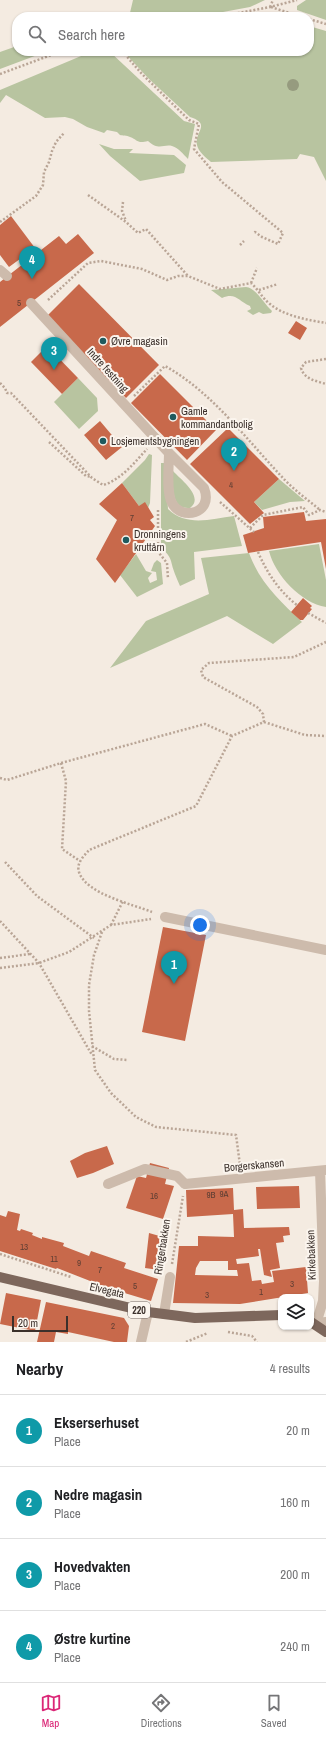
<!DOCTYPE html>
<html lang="en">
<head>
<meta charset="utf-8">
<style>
	body { margin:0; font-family:"Archivo Narrow",sans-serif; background:#f2f2f2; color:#202124 }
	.controls { position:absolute; right:12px; bottom:12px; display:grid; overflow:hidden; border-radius:8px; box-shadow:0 1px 3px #0004 }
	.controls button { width:36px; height:36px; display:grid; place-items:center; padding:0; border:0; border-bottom:1px solid #e0e0e0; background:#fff; color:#202124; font:20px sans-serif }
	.scale { position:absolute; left:12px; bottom:10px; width:56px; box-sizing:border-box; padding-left:4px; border:2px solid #3b302b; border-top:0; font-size:11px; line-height:14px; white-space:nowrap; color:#3b302b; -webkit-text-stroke:3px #fbf5ee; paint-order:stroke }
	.you { position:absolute; left:200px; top:925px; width:14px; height:14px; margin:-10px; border:3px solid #fff; border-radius:50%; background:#1a73e8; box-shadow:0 0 0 6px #1a73e833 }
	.badge { display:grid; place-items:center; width:26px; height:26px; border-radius:50%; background:#db2777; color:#fff; font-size:13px; font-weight:700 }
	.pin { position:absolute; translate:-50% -33px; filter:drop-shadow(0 1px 2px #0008) }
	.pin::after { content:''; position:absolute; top:21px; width:14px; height:12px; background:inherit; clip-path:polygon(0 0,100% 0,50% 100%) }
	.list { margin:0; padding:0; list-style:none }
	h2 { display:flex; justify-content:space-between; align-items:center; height:52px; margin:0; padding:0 16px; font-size:17px }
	h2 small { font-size:13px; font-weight:400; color:#757577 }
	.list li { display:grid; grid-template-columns:26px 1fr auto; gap:12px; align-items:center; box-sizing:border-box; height:72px; padding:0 16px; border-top:1px solid #e0e0e0 }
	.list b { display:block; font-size:15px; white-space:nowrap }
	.list p { margin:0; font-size:13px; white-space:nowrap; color:#757577 }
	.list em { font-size:13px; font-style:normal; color:#757577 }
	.icon { flex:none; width:22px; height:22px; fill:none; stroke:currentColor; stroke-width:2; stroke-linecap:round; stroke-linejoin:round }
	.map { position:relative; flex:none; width:326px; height:1342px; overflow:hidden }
	.search { position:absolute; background:#fff; box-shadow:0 1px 3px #0004; left:12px; right:12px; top:12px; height:44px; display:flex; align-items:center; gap:10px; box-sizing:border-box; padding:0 14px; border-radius:16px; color:#757577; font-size:15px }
	.sheet { height:340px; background:#fff }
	nav { display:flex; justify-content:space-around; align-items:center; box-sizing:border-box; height:56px; border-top:1px solid #e0e0e0; background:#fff; font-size:11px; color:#757577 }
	nav a { display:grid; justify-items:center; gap:2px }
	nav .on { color:#db2777 }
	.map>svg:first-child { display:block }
	.green { fill:#b8c4a0 }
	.building { fill:#c8694b; fill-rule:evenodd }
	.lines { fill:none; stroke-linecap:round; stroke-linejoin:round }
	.path { stroke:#b9a596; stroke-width:2.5; stroke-dasharray:2 2; stroke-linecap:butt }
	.lane { stroke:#cdbbac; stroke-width:10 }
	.street { stroke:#cdbbac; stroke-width:10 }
	.primary { stroke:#7d675c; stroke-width:10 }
	.tree { fill:#969b7f }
	.poi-dot { fill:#1f5a5e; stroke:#fbf5ee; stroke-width:1.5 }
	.labels { text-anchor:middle; stroke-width:4; stroke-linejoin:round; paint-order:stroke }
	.number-label { font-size:9px; fill:#5e3e33 }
	.shield { fill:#fbf5ee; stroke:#756b66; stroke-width:1 }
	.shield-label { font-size:10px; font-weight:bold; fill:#3b302b }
	.poi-label { font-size:11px; fill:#3b302b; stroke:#fbf5ee; text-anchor:start }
	.street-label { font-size:11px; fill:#3b302b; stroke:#fbf5ee }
</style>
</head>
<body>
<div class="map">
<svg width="326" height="1342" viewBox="0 0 326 1342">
	<rect width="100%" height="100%" fill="#f4ebe1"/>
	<path class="green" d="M133 0H265L250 7 196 17H129Z
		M306 0H326V20L297 10V6Z
		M309 26 326 31V181L314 157 300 154 297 159 211 162C206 158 198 151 197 145 194 132 212 124 190 117L148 78 123 51H309Z
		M17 46V51H48L0 69V52Z
		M93 51H109L184 121 195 124 188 159C183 154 179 148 172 146 163 144 159 151 148 141 137 144 138 140 130 137 127 135 122 136 120 135L117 132 107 130 104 133 87 127 73 119 65 117 45 118 6 95 0 103V90Z
		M99 144 114 149H133L129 153 174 155 186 165 184 173 140 181 110 156Z
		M246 287C256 288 264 304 272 311L271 313 263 314 259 312 253 315 247 311 251 309 250 306C238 301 236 292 222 298L211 290Z
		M78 378 97 398 98 411 79 429 54 402Z
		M149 454 152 455 150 503 148 508 139 506 122 483 145 460Z
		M161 463H165L168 509C186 527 211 519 234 516L242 546 194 552 195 579 180 586C176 577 173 570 171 561 169 554 163 551 161 543Z
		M173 471C180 479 205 497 190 508 170 510 173 484 173 471Z
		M279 479 305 501 290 502 262 510 254 502Z
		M319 544 326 580V607C301 603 275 575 269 551Z
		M249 553C260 583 280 601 302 622L273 644 227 616 110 668 146 621 209 594 201 558Z
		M136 554 146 571 152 573 148 578 150 583 157 580 156 572 151 571 154 563 157 560 161 563 163 584 137 597 120 575Z"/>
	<path class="building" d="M11 216 35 248 9 267 0 255V225Z
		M78 234 94 253 0 327V282L59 236 66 244Z
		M79 284 159 365 126 398 46 317Z
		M296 321 307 328 300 340 288 333Z
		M47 346 78 378 62 394 31 362Z
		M160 374 216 430 187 460 131 403Z
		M100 421 122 447 106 460 84 435Z
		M228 428 279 479 254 502 264 513 250 524 190 464Z
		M122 483 139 506 145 502 154 517 150 520 155 526 115 583 96 559 117 520 99 504Z
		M304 512 306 521 326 519V569L321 542 248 553 243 535 264 528 263 517Z
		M303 598 312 606 310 608 312 609 303 620H300L291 612Z
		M163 927 206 935 185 1041 142 1032Z
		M107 1146 114 1164 93 1173 77 1178 70 1161 85 1153Z
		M150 1163 169 1168 165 1184 174 1186 163 1219 126 1208 137 1176 146 1178Z
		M299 1186 300 1208 257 1209 256 1187Z
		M233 1188 234 1210 243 1209 244 1228 289 1227 290 1235 283 1236 284 1242 276 1243 280 1268 270 1270 272 1277 264 1275 260 1249H258L259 1256 236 1259 237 1264 249 1263 252 1281 261 1280 262 1284 274 1282 272 1271 306 1267 308 1293 240 1304 173 1303 179 1246H198V1236L234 1237 233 1214 187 1217 186 1190ZM200 1261H228V1270H237L238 1276 195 1275 196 1268Z
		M8 1211 20 1214 17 1230 20 1231 21 1229 33 1233 32 1235 42 1239V1237L64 1243 63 1246 89 1256 91 1251 126 1263 124 1268 158 1279 151 1301 108 1288 57 1268 56 1269 0 1251V1215L6 1217Z
		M149 1233 163 1237 159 1270 145 1268Z
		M6 1293 41 1300 35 1331 0 1324Z
		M46 1302 124 1318 129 1326 127 1342H114L68 1332V1334L56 1332 54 1342H37Z"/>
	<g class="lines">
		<path class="path" d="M270 7 273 0
			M271 7 302 17
			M218 17 270 7 297 0
			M309 19 326 24
			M122 51 142 74 189 120 199 124 194 149 222 182 283 233 278 244 262 237 255 232 254 233
			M0 74 62 51
			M88 195 126 222 138 233 146 229 188 276
			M123 202 122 211 126 221
			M0 222 36 196 43 185 44 172 49 162 52 151 56 142 64 133
			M240 245 244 241
			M251 283 257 268
			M259 290 278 284
			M48 300 88 263 101 261 142 269 167 280 178 276H188L220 289 251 283C258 289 262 298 270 304 284 316 308 320 326 323
			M326 359 306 362 301 368C304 379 316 381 326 384
			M0 383 5 388 7 393H11L92 478 103 485C121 480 135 462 147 449
			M134 396 165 366C212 392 247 440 283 478 294 490 308 500 320 510
			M49 442 86 476 92 477
			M220 502 254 532
			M158 510V547L159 553 167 563 168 579
			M250 528 263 515 303 507 309 515 320 510 326 512
			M258 552C267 573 279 591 297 605
			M308 613 326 623
			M264 722 305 735 326 736
			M61 763 66 781 62 849 80 861
			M0 778 7 780 61 763 205 724 232 736
			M5 862 37 896 94 938
			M152 912C132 904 86 894 79 872 76 863 84 856 89 850L196 806 232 736 264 722 263 714 257 707 203 677 201 670 209 663 294 657 326 642
			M0 921 39 963 92 1055
			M111 925 123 901
			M102 932 94 955 89 985V1011L95 1070 111 1093 136 1117 156 1127 236 1135 240 1165
			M0 958 30 954
			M0 968 39 963 69 952 111 925 151 919
			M92 1046 114 1059 128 1060
			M0 1254 71 1277
			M172 1264 183 1196
			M228 1332 252 1336 257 1342
			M186 1342 208 1333"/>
		<path class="lane" d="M0 270 7 276
			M31 303 169 453C169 465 166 493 172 503 181 521 214 514 204 488L169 453
			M165 917 326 950
			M108 1184 145 1169 177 1176 185 1184"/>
		<path class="street" d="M185 1184 326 1170
			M164 1314 170 1277
			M316 1324 323 1301 324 1281 320 1171
			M316 1324 326 1322
			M141 1342 148 1312"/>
		<path class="primary" d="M0 1277 148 1312 195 1318 281 1315
			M311 1322 326 1332"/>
	</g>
	<circle class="tree" cx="293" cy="85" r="6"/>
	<g class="poi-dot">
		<circle cx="103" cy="341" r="4"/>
		<circle cx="173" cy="417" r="4"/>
		<circle cx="103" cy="441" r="4"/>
		<circle cx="126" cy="540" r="4"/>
	</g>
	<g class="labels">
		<g class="number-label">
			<text x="19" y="306">5</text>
			<text x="231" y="488">4</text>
			<text x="132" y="521">7</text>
			<text x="224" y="1197">9A</text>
			<text x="211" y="1198">9B</text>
			<text x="154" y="1199">16</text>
			<text x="24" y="1250">13</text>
			<text x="54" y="1262">11</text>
			<text x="79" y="1266">9</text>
			<text x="100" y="1273">7</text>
			<text x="292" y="1287">3</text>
			<text x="135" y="1289">5</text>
			<text x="261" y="1295">1</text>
			<text x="207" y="1298">3</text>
			<text x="113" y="1329">2</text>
		</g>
		<rect class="shield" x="128" y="1302" width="22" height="16" rx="3"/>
		<g class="shield-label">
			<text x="139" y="1314">220</text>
		</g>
		<g class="poi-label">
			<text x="111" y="345">Øvre magasin</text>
			<text x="181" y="415">Gamle<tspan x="181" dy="13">kommandantbolig</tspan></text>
			<text x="111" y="445">Losjementsbygningen</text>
			<text x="134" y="538">Dronningens<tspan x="134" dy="13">kruttårn</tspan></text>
		</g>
		<g class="street-label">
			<text transform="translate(108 370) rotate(48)" y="4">Indre festning</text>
			<text transform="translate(254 1165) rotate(-5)" y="4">Borgerskansen</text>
			<text transform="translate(162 1247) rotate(-81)" y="4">Ringerbakken</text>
			<text transform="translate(311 1255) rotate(-92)" y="4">Kirkebakken</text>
			<text transform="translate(107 1290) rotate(13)" y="4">Elvegata</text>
		</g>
	</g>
</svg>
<div class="controls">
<button><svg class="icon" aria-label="layers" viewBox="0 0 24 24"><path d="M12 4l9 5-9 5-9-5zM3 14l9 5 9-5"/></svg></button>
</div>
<div class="scale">20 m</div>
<div class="you"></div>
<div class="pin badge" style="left:174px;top:984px;background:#0f9aa8">1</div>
<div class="pin badge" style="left:234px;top:471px;background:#0f9aa8">2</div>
<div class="pin badge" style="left:54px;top:370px;background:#0f9aa8">3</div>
<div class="pin badge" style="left:32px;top:279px;background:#0f9aa8">4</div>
<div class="search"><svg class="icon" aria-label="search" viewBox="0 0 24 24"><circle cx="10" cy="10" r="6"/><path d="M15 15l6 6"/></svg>Search here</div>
</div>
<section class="sheet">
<h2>Nearby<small>4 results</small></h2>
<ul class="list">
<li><span class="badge" style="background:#0f9aa8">1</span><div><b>Ekserserhuset</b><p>Place</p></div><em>20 m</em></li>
<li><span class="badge" style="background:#0f9aa8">2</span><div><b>Nedre magasin</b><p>Place</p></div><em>160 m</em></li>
<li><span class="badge" style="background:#0f9aa8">3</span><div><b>Hovedvakten</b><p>Place</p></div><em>200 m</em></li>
<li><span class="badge" style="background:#0f9aa8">4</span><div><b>Østre kurtine</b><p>Place</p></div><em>240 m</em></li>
</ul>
</section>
<nav>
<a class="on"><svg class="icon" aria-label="map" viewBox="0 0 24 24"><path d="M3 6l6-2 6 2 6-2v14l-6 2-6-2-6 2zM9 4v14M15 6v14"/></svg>Map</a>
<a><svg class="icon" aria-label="directions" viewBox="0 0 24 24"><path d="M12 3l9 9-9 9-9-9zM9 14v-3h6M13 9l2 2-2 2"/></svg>Directions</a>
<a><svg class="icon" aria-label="saved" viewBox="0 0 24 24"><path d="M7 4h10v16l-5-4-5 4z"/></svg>Saved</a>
</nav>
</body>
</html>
